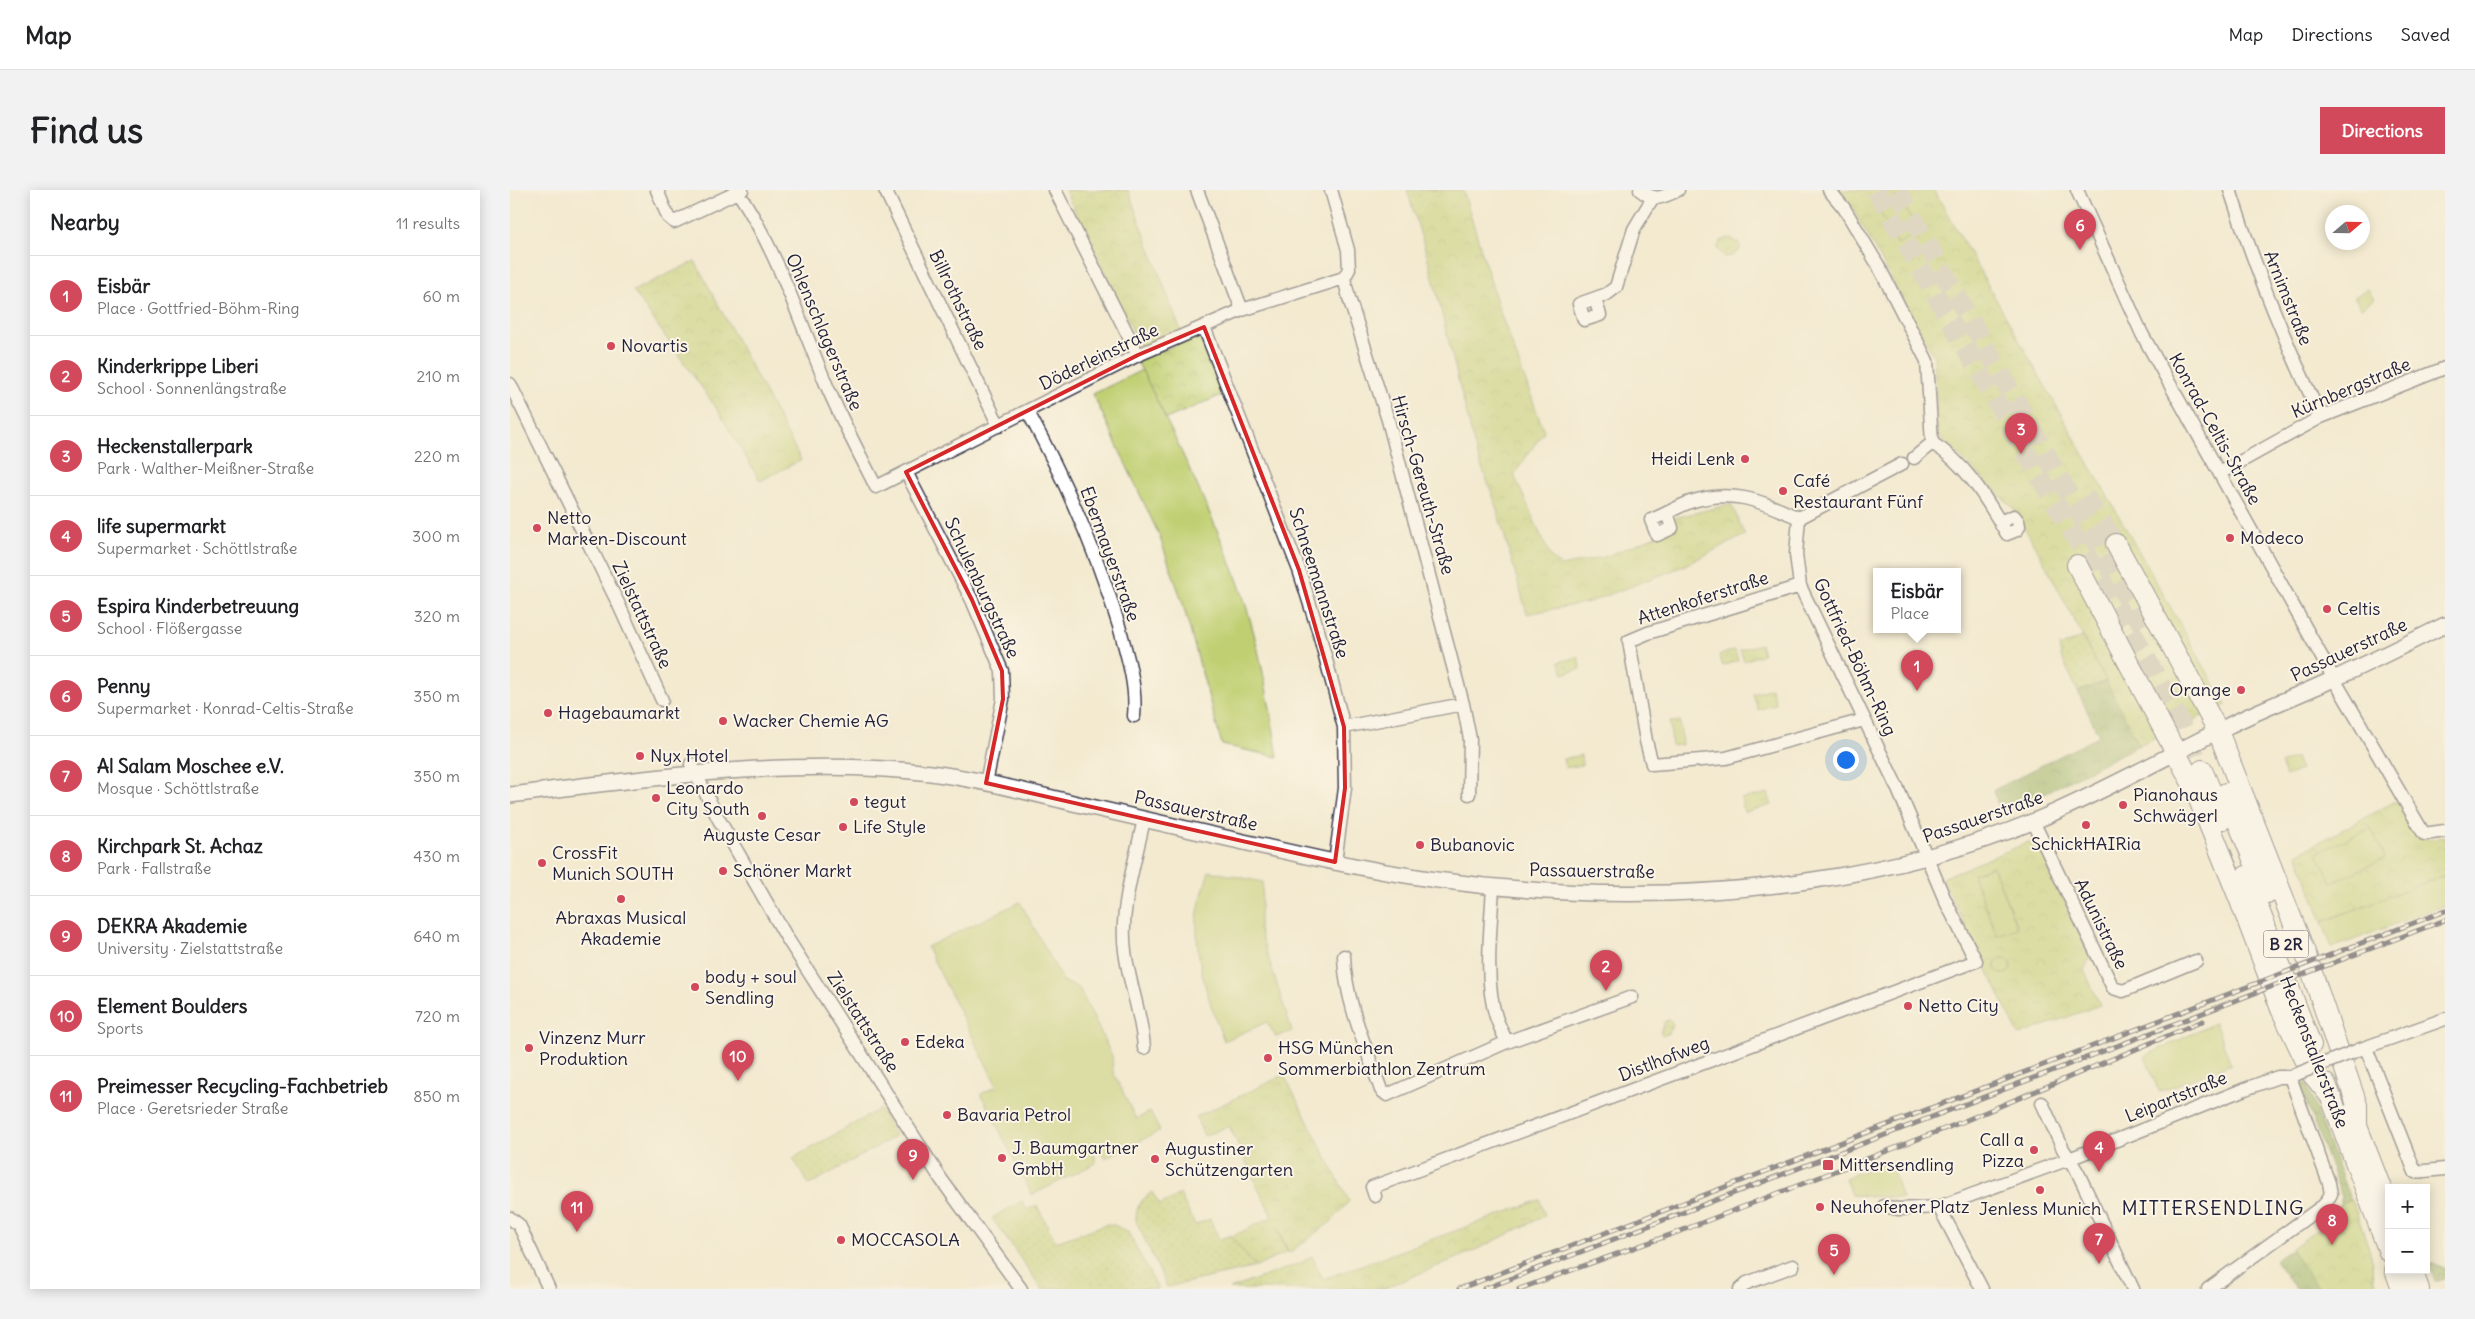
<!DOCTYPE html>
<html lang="en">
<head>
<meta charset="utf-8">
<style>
	body { margin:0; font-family:Delius,sans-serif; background:#f2f2f2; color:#202124 }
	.controls { position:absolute; right:15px; bottom:15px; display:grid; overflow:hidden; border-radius:0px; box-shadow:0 2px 12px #0003 }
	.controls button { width:45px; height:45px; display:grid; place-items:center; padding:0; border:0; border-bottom:1px solid #e0e0e0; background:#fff; color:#202124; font:25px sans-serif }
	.compass { position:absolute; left:1815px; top:15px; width:45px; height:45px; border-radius:50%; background:#fff; box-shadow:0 2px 12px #0003; rotate:70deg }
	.you { position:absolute; left:1335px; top:569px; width:18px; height:18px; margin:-12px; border:4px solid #fff; border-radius:50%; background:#1a73e8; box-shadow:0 0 0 8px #1a73e833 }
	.badge { display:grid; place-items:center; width:32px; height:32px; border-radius:50%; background:#d1495b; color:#fff; font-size:16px; font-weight:700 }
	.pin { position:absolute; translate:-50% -41px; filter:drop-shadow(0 1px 2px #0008) }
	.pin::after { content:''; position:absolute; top:26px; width:18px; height:15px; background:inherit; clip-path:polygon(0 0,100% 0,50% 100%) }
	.popup { position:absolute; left:1363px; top:378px; width:88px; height:65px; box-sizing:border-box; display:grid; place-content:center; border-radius:0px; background:#fff; filter:drop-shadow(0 1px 4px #0005); font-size:16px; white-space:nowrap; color:#757577 }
	.popup b { font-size:19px; color:#202124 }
	.popup::after { content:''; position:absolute; left:50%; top:100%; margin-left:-10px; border:10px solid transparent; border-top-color:#fff }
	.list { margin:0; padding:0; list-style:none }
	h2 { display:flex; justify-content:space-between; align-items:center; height:65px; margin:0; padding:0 20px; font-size:21px }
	h2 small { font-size:16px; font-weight:400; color:#757577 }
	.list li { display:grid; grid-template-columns:32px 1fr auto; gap:15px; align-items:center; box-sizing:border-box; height:80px; padding:0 20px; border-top:1px solid #e0e0e0 }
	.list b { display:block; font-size:19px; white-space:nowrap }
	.list p { margin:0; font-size:16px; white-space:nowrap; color:#757577 }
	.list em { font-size:16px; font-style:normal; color:#757577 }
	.map { position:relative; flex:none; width:1935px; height:1099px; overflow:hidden; border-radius:0px }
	header { display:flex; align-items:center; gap:30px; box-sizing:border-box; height:70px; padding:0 25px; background:#fff; border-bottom:1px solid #e0e0e0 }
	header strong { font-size:24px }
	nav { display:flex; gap:28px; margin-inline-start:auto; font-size:18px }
	.intro { display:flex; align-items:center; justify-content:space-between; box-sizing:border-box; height:120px; padding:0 30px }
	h1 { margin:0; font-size:35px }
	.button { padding:12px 22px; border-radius:0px; background:#d1495b; color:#fff; font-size:18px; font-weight:700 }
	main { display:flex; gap:30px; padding:0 30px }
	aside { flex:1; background:#fff; border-radius:0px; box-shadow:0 2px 12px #0003 }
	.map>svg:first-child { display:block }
	.grass { fill:url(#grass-dots); stroke:#707856 }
	.forest { fill:url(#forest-crowns); stroke:#5c6a4f }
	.park { fill:url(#park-crowns); stroke:#707856; fill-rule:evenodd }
	.garden { fill:#bfcf71; stroke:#707856 }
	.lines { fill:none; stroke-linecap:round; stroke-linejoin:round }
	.trunk-tunnel { stroke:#c9c2b2; stroke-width:20; stroke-dasharray:20 10; stroke-linecap:butt }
	.minor-casing { stroke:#414051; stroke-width:15 }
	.tertiary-casing { stroke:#414051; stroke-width:18 }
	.trunk-casing { stroke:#414051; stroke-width:22 }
	.minor { stroke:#fff; stroke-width:12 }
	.tertiary { stroke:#fff; stroke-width:15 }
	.trunk { stroke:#fff; stroke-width:20 }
	.rail-casing { stroke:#22223b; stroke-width:5 }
	.rail { stroke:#fcf5e5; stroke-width:3; stroke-dasharray:9; stroke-linecap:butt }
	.minor-bridge-casing { stroke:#414051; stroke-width:15; stroke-linecap:butt }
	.minor-bridge { stroke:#fff; stroke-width:12 }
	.marked { fill:none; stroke:#d62828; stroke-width:4; stroke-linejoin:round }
	.poi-dot { fill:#d1495b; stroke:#fcf5e5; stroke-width:2 }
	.labels { text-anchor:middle; stroke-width:4; stroke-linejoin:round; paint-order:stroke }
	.shield { fill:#fcf5e5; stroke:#63616e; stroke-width:1 }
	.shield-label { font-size:16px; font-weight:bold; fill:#22223b }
	.street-label { font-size:18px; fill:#22223b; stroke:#fcf5e5 }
	.poi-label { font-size:18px; fill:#22223b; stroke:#fcf5e5; text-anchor:start }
	.quarter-label { font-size:20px; letter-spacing:1px; fill:#22223b; stroke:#fcf5e5 }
</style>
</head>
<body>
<header>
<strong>Map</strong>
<nav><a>Map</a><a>Directions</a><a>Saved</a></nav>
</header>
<div class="intro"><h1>Find us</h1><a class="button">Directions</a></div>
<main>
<aside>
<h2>Nearby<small>11 results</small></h2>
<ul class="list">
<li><span class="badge">1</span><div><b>Eisbär</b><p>Place · Gottfried-Böhm-Ring</p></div><em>60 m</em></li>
<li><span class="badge">2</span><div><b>Kinderkrippe Liberi</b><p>School · Sonnenlängstraße</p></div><em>210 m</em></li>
<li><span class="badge">3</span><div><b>Heckenstallerpark</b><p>Park · Walther-Meißner-Straße</p></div><em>220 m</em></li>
<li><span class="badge">4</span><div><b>life supermarkt</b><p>Supermarket · Schöttlstraße</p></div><em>300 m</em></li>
<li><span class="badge">5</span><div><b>Espira Kinderbetreuung</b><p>School · Flößergasse</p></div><em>320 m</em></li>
<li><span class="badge">6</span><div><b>Penny</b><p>Supermarket · Konrad-Celtis-Straße</p></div><em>350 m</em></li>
<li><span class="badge">7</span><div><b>Al Salam Moschee e.V.</b><p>Mosque · Schöttlstraße</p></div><em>350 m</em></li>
<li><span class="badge">8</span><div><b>Kirchpark St. Achaz</b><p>Park · Fallstraße</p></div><em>430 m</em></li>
<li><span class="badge">9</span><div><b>DEKRA Akademie</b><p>University · Zielstattstraße</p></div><em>640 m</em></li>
<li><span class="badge">10</span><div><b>Element Boulders</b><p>Sports</p></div><em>720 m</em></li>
<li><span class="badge">11</span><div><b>Preimesser Recycling-Fachbetrieb</b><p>Place · Geretsrieder Straße</p></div><em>850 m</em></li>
</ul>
</aside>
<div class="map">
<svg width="1935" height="1099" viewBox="0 0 1935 1099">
	<defs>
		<pattern id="grass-dots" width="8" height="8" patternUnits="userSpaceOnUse" patternTransform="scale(1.25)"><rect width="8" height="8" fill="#bfcf71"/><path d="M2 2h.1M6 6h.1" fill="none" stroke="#a4b163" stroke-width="1.8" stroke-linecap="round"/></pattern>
		<pattern id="forest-crowns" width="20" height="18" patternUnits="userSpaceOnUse" patternTransform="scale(1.25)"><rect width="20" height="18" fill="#97b263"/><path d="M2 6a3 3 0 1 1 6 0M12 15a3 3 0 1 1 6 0" fill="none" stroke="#7b9053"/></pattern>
		<pattern id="park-crowns" width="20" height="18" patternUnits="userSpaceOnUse" patternTransform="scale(1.25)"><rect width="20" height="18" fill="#bfcf71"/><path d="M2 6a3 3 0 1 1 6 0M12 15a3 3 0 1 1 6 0" fill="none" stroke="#a4b163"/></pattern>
	</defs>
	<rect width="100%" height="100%" fill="#fcf5e5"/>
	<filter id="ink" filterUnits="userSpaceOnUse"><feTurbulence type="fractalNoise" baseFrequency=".02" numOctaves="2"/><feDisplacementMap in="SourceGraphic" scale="10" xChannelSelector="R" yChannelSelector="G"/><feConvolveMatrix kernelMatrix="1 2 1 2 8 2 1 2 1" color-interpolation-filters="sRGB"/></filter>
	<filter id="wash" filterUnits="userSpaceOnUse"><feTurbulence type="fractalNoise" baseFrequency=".0096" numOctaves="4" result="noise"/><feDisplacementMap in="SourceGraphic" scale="20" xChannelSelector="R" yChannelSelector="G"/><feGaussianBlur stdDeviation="1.12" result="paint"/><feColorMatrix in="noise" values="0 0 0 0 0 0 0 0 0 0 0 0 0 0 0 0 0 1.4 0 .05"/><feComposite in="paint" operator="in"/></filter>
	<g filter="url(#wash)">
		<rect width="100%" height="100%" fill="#f3ead0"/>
		<path class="grass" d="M1572 447 1596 491 1568 502 1551 466 1549 457Z
			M370 919 386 946 299 995 283 968Z
			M642 1002 650 1015 670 1004 685 1035 700 1029 709 1049 721 1045 746 1077 657 1097 626 1031C626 1016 630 1011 642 1002Z
			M512 1011 517 1020 527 1015 546 1052 597 1034 604 1035 618 1042 648 1099H532L482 1028Z"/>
		<path class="forest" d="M1596 491 1629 555 1523 609 1490 623 1484 600 1589 546 1568 502Z
			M1796 893 1861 1064 1863 1088 1867 1099H1786L1765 1070C1789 1053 1823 1037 1832 1007L1790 896Z
			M1918 1072 1935 1078V1088L1925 1091Z"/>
		<path class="park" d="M555 0H618L672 144 636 158 630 156Z
			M897 0H953L990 122 1034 241 1004 285 1041 368 1051 376 1094 367 1161 340 1164 328 1221 314 1235 345 1169 378 1080 412 1017 424 984 309 966 262 919 72Z
			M1328 0H1424L1716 515 1629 555 1533 370 1503 318 1428 245 1424 166 1343 19Z
			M1219 48 1230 54V60L1222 66 1215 67 1207 59 1211 51Z
			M185 71 291 270 250 291 207 219 123 101Z
			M1858 99 1864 109 1851 118 1844 107Z
			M684 147 692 150 712 205 656 229 627 171Z
			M1250 454 1253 464 1234 471 1230 460Z
			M1225 460 1228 470 1213 476 1209 465Z
			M1068 467 1071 479 1053 484 1049 472Z
			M1261 498 1266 514 1248 520 1243 504Z
			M1170 531 1172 555 1162 556 1160 532Z
			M1071 565 1072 575 1055 578 1053 569Z
			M1786 567 1791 580 1776 586 1771 574Z
			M1258 603 1262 615 1234 622 1231 609Z
			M1886 611 1919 649 1935 647V685L1812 732 1787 664Z
			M1526 649 1580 768 1574 780 1590 815 1509 845 1432 688ZM1483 676 1507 737 1487 745 1463 684Z
			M1160 830 1163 834 1158 844 1153 845 1150 842 1155 831Z
			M774 885 839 1011 822 1031 779 1063 766 1036 777 1062 746 1077 721 1047 762 1027 719 936 694 946 686 927Z
			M1030 1010 1035 1026 961 1062 873 1099H720L791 1073 802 1066 813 1089Z
			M1842 1010 1861 1064 1863 1088 1867 1099H1809L1781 1059 1815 1034 1829 1015Z"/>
		<path class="garden" d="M1389 6 1408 43 1387 54 1368 18Z
			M632 180C664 246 697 313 724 381 747 440 758 505 768 567L712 555 672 411 649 345 583 204Z
			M1861 638 1875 668 1822 693 1807 663Z
			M1483 676 1507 738 1487 745 1463 684Z
			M699 681 753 692 749 739 782 841 766 847 757 832 714 851C699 813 685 771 687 730 688 714 695 696 699 681Z
			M1935 685V715L1822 758 1812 732Z
			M510 712 553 791 569 798 602 866 603 882 626 929 640 922 650 941 595 968 590 961 584 964 586 973 522 1005 471 904 487 896 417 757Z
			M1485 776a8 8 0 1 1 16 0a8 8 0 1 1-16 0Z
			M1705 833 1721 874 1649 902 1635 866Z
			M1380 971 1392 1008 1341 1005 1335 988Z"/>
	</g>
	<g filter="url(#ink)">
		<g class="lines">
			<path class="trunk-tunnel" d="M1366 0 1511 255 1622 442 1666 524 1692 580
				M1387 0 1634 438
				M1575 306 1606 354"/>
			<defs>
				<path id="minor" d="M147 0 158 27 164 32 232 0
					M375 0 489 236
					M545 0 628 165
					M687 0 732 120
					M821 0 838 60 839 79 834 88 839 108 878 230 953 514 960 549 959 604
					M1130 0C1145 12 1152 8 1168 0
					M1319 0 1334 18 1368 75 1417 171 1422 253 1404 268
					M1567 0 1632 144 1824 489 1914 644 1935 641
					M1720 0C1745 78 1775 153 1811 227
					M228 2C267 61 289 129 316 194 331 229 349 263 366 297L628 165 732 120 834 88
					M1085 109 1090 125 1074 130 1069 114 1097 104 1106 97 1124 39 1142 9
					M694 137 789 380 808 440 834 537 835 598 825 672
					M0 194 108 413 152 510
					M518 222C556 292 586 360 609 436 617 465 627 496 624 526
					M1422 253C1457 274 1477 310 1497 344L1507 340 1509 336 1508 331 1504 326 1494 330 1491 335
					M396 282 462 410 492 481 493 509 476 593
					M1710 283 1811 227 1935 178
					M1157 323 1162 338 1147 345 1141 330C1154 325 1167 317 1180 312 1223 298 1250 311 1289 328
					M1290 396 1138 443 1119 451 1136 551 1142 574 1216 568 1354 530
					M834 537 953 514
					M181 574 208 628 277 748 431 989 511 1099
					M1523 631 1603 798 1613 801 1686 771
					M983 697C981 736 974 790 986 827 989 836 993 844 997 852
					M834 766C835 811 856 857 871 900L877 905 997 852 1122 807
					M634 858C632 825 619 794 615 761 609 718 626 670 634 629
					M1856 858 1905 982 1935 979
					M1848 860 1935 829
					M1532 913 1553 959 1568 983 1623 1099
					M865 1006 862 997 876 992 1466 771 1435 710 1387 597 1290 396 1286 364 1289 328 1392 274
					M1374 1016 1388 1019 1429 1017 1559 969 1735 899 1768 887H1780L1787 884
					M1429 1017 1472 1099
					M0 1028 9 1035 39 1099
					M1230 1099 1237 1093 1283 1076
					M1698 1099 1814 1015 1821 1004 1819 993 1780 887"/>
				<path id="tertiary" d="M0 605C137 588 284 567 421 583 467 589 513 601 559 612 647 632 735 653 824 672 980 705 1145 714 1304 690 1379 679 1456 659 1527 630 1591 603 1653 568 1716 537 1749 520 1784 507 1817 492 1857 474 1896 454 1935 435"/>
				<path id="trunk" d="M1606 354 1708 541 1796 765 1847 915V935
					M1567 375 1683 595 1729 708 1771 819 1802 884 1821 907
					M1692 580 1713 629
					M1716 603 1757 703
					M1736 686 1801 855
					M1816 894 1879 1062
					M1842 923 1879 1019
					M1885 1080 1892 1099
					M1902 1080 1909 1099"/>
			</defs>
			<use href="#minor" class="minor-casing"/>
			<use href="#tertiary" class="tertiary-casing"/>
			<use href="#trunk" class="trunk-casing"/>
			<use href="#minor" class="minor"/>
			<use href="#tertiary" class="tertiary"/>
			<use href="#trunk" class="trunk"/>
			<defs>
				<path id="rail" d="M949 1099 1935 721
					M974 1099 1935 730
					M1009 1099 1168 1042 1452 932 1693 831"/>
			</defs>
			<use href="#rail" class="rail-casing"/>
			<use href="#rail" class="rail"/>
			<defs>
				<path id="minor-bridge" d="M1787 884 1846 861"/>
			</defs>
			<use href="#minor-bridge" class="minor-bridge-casing"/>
			<use href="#minor-bridge" class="minor-bridge"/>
		</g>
	</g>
	<path d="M0 0H1935V1099H0ZM694 137 789 380 834 537 835 598 825 672 476 593 493 509 492 481 462 410 396 282 628 165Z" fill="#f3ead0" fill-opacity=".55" fill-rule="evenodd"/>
	<path class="marked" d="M694 137 789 380 834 537 835 598 825 672 476 593 493 509 492 481 462 410 396 282 628 165Z"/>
	<g class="poi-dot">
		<circle cx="101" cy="156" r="5"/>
		<circle cx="1235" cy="269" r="5"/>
		<circle cx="1273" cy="301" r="5"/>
		<circle cx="27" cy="338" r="5"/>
		<circle cx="1720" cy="348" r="5"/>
		<circle cx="1817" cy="419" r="5"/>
		<circle cx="1731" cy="500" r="5"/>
		<circle cx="38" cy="523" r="5"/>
		<circle cx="213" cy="531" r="5"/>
		<circle cx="130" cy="566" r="5"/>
		<circle cx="146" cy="608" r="5"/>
		<circle cx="344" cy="612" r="5"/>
		<circle cx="1613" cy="615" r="5"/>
		<circle cx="252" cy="626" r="5"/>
		<circle cx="1576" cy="635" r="5"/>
		<circle cx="333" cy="637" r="5"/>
		<circle cx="910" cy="655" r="5"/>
		<circle cx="32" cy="673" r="5"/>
		<circle cx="213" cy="681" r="5"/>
		<circle cx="111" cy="709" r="5"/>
		<circle cx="185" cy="797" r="5"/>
		<circle cx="1398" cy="816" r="5"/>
		<circle cx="395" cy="852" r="5"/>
		<circle cx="19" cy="858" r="5"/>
		<circle cx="758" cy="868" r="5"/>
		<circle cx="437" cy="925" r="5"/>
		<circle cx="1524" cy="960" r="5"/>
		<circle cx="492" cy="968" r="5"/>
		<circle cx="645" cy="969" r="5"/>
		<rect x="1312" y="969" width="12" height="12" rx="2.5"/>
		<circle cx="1530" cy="1000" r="5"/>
		<circle cx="1310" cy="1017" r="5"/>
		<circle cx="331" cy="1050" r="5"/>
	</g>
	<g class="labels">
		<rect class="shield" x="1753.5" y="740.5" width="45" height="27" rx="4"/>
		<g class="shield-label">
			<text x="1776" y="760">B 2R</text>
		</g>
		<g class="street-label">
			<text transform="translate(1778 108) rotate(68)" y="6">Arnimstraße</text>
			<text transform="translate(448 110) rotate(64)" y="6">Billrothstraße</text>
			<text transform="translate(314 142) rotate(67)" y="6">Ohlenschlagerstraße</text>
			<text transform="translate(589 167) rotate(-26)" y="6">Döderleinstraße</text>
			<text transform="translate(1841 198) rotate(-23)" y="6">Kürnbergstraße</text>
			<text transform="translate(1705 239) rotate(61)" y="6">Konrad-Celtis-Straße</text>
			<text transform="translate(913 295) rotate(74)" y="6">Hirsch-Gereuth-Straße</text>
			<text transform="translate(600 364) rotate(70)" y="6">Ebermayerstraße</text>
			<text transform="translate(809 393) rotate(72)" y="6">Schneemannstraße</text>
			<text transform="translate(472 398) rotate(65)" y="6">Schulenburgstraße</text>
			<text transform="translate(1193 408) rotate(-18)" y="6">Attenkoferstraße</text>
			<text transform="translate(132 425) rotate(65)" y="6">Zielstattstraße</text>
			<text transform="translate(1839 460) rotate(-25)" y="6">Passauerstraße</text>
			<text transform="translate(1345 467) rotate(65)" y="6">Gottfried-Böhm-Ring</text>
			<text transform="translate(686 621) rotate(13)" y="6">Passauerstraße</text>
			<text transform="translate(1473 627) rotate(-19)" y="6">Passauerstraße</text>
			<text transform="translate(1082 681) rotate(1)" y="6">Passauerstraße</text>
			<text transform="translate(1591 734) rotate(64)" y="6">Adunistraße</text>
			<text transform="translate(353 832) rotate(57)" y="6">Zielstattstraße</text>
			<text transform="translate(1804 862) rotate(69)" y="6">Heckenstallerstraße</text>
			<text transform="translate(1154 869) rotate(-21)" y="6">Distlhofweg</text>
			<text transform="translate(1666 907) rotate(-22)" y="6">Leipartstraße</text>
		</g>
		<g class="poi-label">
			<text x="111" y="162">Novartis</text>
			<text x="1225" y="275" text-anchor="end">Heidi Lenk</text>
			<text x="1283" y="297">Café<tspan x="1283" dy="21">Restaurant Fünf</tspan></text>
			<text x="37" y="334">Netto<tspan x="37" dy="21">Marken-Discount</tspan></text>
			<text x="1730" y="354">Modeco</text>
			<text x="1827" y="425">Celtis</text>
			<text x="1721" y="506" text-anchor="end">Orange</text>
			<text x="48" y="529">Hagebaumarkt</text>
			<text x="223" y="537">Wacker Chemie AG</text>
			<text x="140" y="572">Nyx Hotel</text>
			<text x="156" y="604">Leonardo<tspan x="156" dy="21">City South</tspan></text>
			<text x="1623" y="611">Pianohaus<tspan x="1623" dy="21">Schwägerl</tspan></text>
			<text x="354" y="618">tegut</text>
			<text x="343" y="643">Life Style</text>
			<text x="252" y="651" text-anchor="middle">Auguste Cesar</text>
			<text x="1576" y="660" text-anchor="middle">SchickHAIRia</text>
			<text x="920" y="661">Bubanovic</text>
			<text x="42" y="669">CrossFit<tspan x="42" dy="21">Munich SOUTH</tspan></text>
			<text x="223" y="687">Schöner Markt</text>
			<text x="111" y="734" text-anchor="middle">Abraxas Musical<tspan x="111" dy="21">Akademie</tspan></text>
			<text x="195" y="793">body + soul<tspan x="195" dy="21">Sendling</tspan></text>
			<text x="1408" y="822">Netto City</text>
			<text x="29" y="854">Vinzenz Murr<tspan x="29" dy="21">Produktion</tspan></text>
			<text x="405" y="858">Edeka</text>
			<text x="768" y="864">HSG München<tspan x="768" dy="21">Sommerbiathlon Zentrum</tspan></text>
			<text x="447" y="931">Bavaria Petrol</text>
			<text x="1514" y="956" text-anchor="end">Call a<tspan x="1514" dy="21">Pizza</tspan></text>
			<text x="502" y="964">J. Baumgartner<tspan x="502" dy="21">GmbH</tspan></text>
			<text x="655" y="965">Augustiner<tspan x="655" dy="21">Schützengarten</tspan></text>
			<text x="1329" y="981">Mittersendling</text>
			<text x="1320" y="1023">Neuhofener Platz</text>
			<text x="1530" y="1025" text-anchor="middle">Jenless Munich</text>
			<text x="341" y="1056">MOCCASOLA</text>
		</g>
		<g class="quarter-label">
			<text x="1703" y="1025">MITTERSENDLING</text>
		</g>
	</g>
</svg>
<div class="controls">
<button>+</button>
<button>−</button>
</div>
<svg class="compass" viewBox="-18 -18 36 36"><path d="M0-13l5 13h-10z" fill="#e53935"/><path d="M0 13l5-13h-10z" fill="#757577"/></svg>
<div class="you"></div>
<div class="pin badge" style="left:1407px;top:501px">1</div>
<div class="popup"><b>Eisbär</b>Place</div>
<div class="pin badge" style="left:1096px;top:801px">2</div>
<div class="pin badge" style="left:1511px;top:264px">3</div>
<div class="pin badge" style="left:1589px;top:982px">4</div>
<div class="pin badge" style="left:1324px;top:1085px">5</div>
<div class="pin badge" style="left:1570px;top:60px">6</div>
<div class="pin badge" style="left:1589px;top:1074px">7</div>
<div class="pin badge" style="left:1822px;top:1055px">8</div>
<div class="pin badge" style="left:403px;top:990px">9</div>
<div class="pin badge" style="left:228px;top:891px">10</div>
<div class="pin badge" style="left:67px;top:1042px">11</div>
</div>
</main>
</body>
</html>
